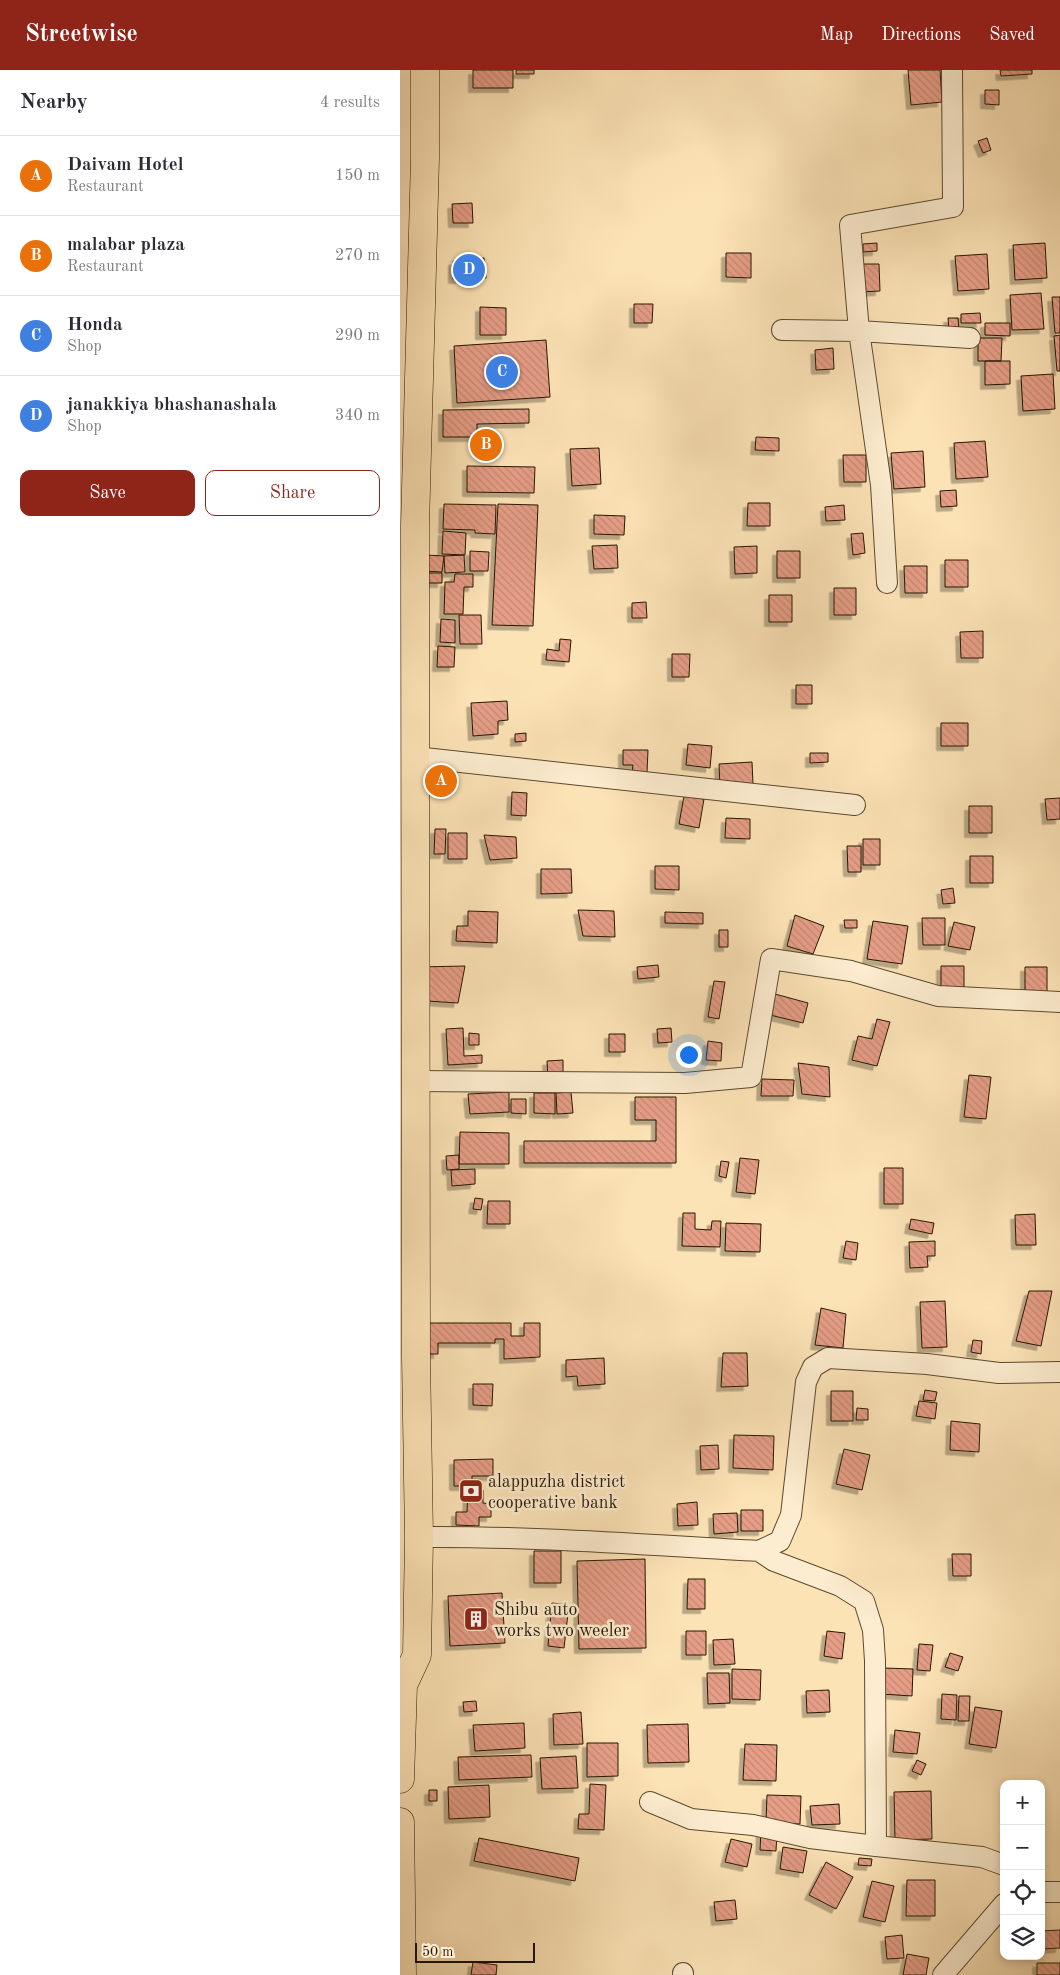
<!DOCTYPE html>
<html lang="en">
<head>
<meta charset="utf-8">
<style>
	body { margin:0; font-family:"Old Standard TT",serif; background:#f2f2f3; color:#2b2b33 }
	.controls { position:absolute; right:15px; bottom:15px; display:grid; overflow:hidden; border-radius:10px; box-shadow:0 2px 8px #0003 }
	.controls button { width:45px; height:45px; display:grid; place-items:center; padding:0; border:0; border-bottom:1px solid #e1e1e2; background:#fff; color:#2b2b33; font:25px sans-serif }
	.scale { position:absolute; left:15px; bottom:12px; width:120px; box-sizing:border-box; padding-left:5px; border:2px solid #271600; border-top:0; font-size:14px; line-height:18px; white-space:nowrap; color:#271600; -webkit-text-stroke:4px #fdedd0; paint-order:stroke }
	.you { position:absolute; left:288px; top:984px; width:18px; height:18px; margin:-12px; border:4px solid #fff; border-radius:50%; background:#1a73e8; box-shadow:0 0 0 8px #1a73e833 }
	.badge { display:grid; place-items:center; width:32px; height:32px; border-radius:50%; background:#8f2418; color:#fff; font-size:16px; font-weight:700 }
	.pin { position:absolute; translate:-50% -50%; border:2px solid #fff; box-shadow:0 1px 5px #0006 }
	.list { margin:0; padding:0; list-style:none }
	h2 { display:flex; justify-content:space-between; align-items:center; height:65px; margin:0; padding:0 20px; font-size:21px }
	h2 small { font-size:16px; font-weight:400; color:#7c7c81 }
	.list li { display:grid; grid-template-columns:32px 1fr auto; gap:15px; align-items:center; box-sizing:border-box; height:80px; padding:0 20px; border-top:1px solid #e1e1e2 }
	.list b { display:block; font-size:19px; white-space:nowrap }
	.list p { margin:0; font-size:16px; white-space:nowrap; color:#7c7c81 }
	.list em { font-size:16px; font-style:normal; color:#7c7c81 }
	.actions { display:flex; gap:10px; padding:15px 20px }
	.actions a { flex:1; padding:11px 0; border:1px solid #8f2418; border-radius:10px; text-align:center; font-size:18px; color:#8f2418 }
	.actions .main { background:#8f2418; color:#fff }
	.icon { flex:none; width:28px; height:28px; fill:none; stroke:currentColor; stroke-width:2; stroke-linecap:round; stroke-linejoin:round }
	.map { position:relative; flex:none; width:660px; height:1905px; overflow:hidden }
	header { display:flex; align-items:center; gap:30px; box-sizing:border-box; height:70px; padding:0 25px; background:#8f2418; color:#fff }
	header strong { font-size:24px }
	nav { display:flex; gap:28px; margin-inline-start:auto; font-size:18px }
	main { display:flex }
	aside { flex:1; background:#fff }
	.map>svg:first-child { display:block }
	.building { fill:url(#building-back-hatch); stroke:#271600; filter:url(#shadow) }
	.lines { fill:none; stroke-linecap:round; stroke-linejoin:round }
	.minor-casing { stroke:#5c492e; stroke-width:22 }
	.highway-casing { stroke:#271600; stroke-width:29 }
	.minor { stroke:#fdedd0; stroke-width:20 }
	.highway { stroke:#fce3b6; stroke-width:28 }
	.labels { text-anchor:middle; stroke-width:5; stroke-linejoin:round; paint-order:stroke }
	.poi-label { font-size:18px; fill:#271600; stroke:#fdedd0; text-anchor:start }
</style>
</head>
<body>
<header>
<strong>Streetwise</strong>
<nav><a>Map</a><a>Directions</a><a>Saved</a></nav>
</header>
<main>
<aside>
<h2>Nearby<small>4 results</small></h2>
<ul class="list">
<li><span class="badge" style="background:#e8710a">A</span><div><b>Daivam Hotel</b><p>Restaurant</p></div><em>150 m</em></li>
<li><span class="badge" style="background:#e8710a">B</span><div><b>malabar plaza</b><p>Restaurant</p></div><em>270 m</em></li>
<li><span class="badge" style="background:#3f7fe0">C</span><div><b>Honda</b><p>Shop</p></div><em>290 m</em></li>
<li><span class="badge" style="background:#3f7fe0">D</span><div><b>janakkiya bhashanashala</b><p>Shop</p></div><em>340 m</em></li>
</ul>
<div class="actions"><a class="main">Save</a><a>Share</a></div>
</aside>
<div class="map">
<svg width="660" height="1905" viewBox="0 0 660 1905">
	<defs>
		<pattern id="building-back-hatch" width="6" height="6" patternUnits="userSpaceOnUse" patternTransform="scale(1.25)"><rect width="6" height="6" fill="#e69e87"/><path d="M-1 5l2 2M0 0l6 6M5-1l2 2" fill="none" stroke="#c58773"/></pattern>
		<filter id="shadow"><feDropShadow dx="-4.5" dy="4.5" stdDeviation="0" flood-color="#0004"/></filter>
	</defs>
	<rect width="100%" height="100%" fill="#fce3b6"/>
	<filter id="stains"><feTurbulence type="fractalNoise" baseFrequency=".004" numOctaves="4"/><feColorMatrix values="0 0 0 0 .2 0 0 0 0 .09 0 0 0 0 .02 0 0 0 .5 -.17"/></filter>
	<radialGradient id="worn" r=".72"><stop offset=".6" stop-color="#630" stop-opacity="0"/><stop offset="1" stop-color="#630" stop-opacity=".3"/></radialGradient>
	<path class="building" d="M73 0H113V18H73Z
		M116 0H134V4H116Z
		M508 0H540L542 32 511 35Z
		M600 0H632V4L601 6Z
		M585 20H599V35L585 34Z
		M587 68 591 80 583 83 578 71Z
		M72 133 73 153H53L52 134Z
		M477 173V181L463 182V174Z
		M645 173 647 208 615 210 613 175Z
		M326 183H351V208L326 207Z
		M587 184 589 219 558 221 555 186Z
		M84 188 86 208 53 209V191Z
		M459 194H479L480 221 460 222Z
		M641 223 644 259 612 260 610 225Z
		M652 227H660V263H655Z
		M234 234H253L252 253H234Z
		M80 237 106 238V265H80Z
		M580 243 581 253H561V244Z
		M548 248H558L559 261 549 262Z
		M585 253H610V266L585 265Z
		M660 265V301H657L654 266Z
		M578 268H602L601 291H578Z
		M146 270 150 327 57 333 54 276Z
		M433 278 434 299 416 300 415 280Z
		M585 291H610V314L585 315Z
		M653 304 655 339 623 341 621 306Z
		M129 339V353L77 354V367H43V340Z
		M356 367 379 368V381L355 380Z
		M585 371 588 407 556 409 554 373Z
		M199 378 201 414 172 416 170 379Z
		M523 381 525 417 494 419 491 383Z
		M443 385H466V412H444Z
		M67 396 135 397 134 423 67 422Z
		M556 420 557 436 541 437 540 421Z
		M348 433H370V456H347Z
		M44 434 96 435 95 464 75 463V460L43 459Z
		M98 434 138 435 133 556 92 555Z
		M444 435 445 450 426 451 425 437Z
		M194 445 225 446 224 465 194 464Z
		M43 461 66 463 65 485 42 484Z
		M463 463 465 483 453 485 451 464Z
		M217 475 218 498 194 499 192 476Z
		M357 476V503L335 504 334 477Z
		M70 481 89 482 88 501H70Z
		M377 481H400V508H377Z
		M25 485 44 486 42 502 24 501Z
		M64 485 65 502 45 503 44 486Z
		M545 490H568V517H545Z
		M504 496H527V523H505Z
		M26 503H42V513H26Z
		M55 504H73V517H64L63 544H44L45 512H54Z
		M434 518H456V545H434Z
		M369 525H392V552H369Z
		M246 532 247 548H232V533Z
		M59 545H81L82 574H60Z
		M41 549 55 550V573L40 572Z
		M583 561V588H561L560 562Z
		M160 569 171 570 169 592 146 590 147 579 159 581Z
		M38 576 55 577 54 597H37Z
		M272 584H290L289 607H272Z
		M396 615H412V634H396Z
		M107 631 108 650 98 651V664L73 666 71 633Z
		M541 653H568V676H541Z
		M126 663V671L115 672V664Z
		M288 674 312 676 310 698 286 695Z
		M223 680H248L247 703H232L233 695H223Z
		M410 683H428V692L410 693Z
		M352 692 353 714 320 716 319 694Z
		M112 722 127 723 126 746 111 745Z
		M284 726 304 729 299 758 279 754Z
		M660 728V749L647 750 645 729Z
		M569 736H592V763H569Z
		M326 748 350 749V769L325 768Z
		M35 759H46L45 784H34Z
		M48 763H67V789H48Z
		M84 765 116 767 117 788 90 790Z
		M463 769H480V795H463Z
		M447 776H461V802H448Z
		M570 786H593V813H570Z
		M255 796H279V820L255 819Z
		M141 799H171L172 823 141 824Z
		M553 818 555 833 543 834 541 820Z
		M178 840 214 841 215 867 183 866Z
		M68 841 98 842 97 873 56 871 57 856H68Z
		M265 842 303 843V854L265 853Z
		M395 845 424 856 413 884 387 876Z
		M522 848H545V875H523Z
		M444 850H457V858H445Z
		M473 851 508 856 502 894 467 889Z
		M554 852 575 857 570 880 548 876Z
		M319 860H328V877H319Z
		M258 895 259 907 238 909 237 897Z
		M65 896 58 933 27 931 17 897Z
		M541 896H564V923H541Z
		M625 897H647V924H625Z
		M314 911 325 912 319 949 308 947Z
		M375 924 408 933 403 953 370 945Z
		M477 949 490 952 477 996 452 990 458 966 472 969Z
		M63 958 64 986 82 985V993L48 995 46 959Z
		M271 958 272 972 258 973 257 959Z
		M69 963 79 964V975H69Z
		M209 964H225V982H209Z
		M308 971 322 973 321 991 306 990Z
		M163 990V1008L148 1009 147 991Z
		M398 993 429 997 430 1027 402 1024Z
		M569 1005 591 1007 586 1049 564 1047Z
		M362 1009 394 1010 393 1026H361Z
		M109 1022V1042L70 1044 68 1024Z
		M171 1022 173 1043 157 1044 156 1023Z
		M134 1023H155V1044L134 1043Z
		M235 1027H276V1093H124V1071H256V1050H235Z
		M111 1029H126V1044L111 1043Z
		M60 1062 109 1063V1094H59Z
		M59 1085V1099L47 1100 46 1086Z
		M340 1088 359 1090 355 1124 336 1122Z
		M321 1091 329 1092 326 1108 319 1106Z
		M484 1098H503V1134H484Z
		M75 1099V1114L52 1116 51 1100Z
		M75 1128 83 1129 81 1140 73 1139Z
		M88 1131H110V1154H87Z
		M283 1143H295V1159L311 1160 312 1151H321L320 1177 282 1176Z
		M635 1144 636 1175H616L615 1145Z
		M511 1149 534 1153 532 1164 509 1159Z
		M326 1153 361 1154 360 1182 325 1181Z
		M446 1171 458 1173 456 1190 443 1188Z
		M535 1171V1186H527L528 1197 510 1198 509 1172Z
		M629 1221H652L641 1276 616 1271Z
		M545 1231 547 1277 522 1278 520 1232Z
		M421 1238 446 1244 443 1278 415 1275Z
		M29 1253H111V1266H124V1253H140V1287L104 1289V1269H95V1273H38V1284H29Z
		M573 1270 582 1271 581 1284 571 1282Z
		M323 1283H347L348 1316 321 1317Z
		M204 1288 205 1314 178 1316 177 1306 166 1307V1290Z
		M73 1314H93L92 1336 73 1335Z
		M525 1320 537 1322 535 1331 523 1330Z
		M431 1321H453V1351H431Z
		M519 1331 537 1333 535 1349 516 1346Z
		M457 1338 468 1339V1350H456Z
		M551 1351 580 1354 579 1382 550 1380Z
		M334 1365 374 1366 373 1400 333 1398Z
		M318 1375 319 1399 301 1400 300 1376Z
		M444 1379 470 1385 462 1420 436 1414Z
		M93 1389V1406H72V1416H54V1390Z
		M68 1420H83V1433L91 1434V1447H79V1456L56 1455V1442H67Z
		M297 1432 298 1455 278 1456 277 1434Z
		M341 1440H363V1461H341Z
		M337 1443 338 1462 314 1464 313 1444Z
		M134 1481H161V1513H134Z
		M552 1484H571V1506H553Z
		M245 1489 246 1578 179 1579 177 1491Z
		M288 1509H305V1539H287Z
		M102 1523 105 1573 50 1576 48 1526Z
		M152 1533 169 1535 164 1578 148 1576Z
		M286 1561H306V1585H286Z
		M427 1561 445 1563 442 1589 424 1586Z
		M333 1569 335 1594 314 1595 313 1570Z
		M519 1574 533 1575 530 1601 517 1600Z
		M550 1583 563 1587 558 1601 545 1597Z
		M484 1598 513 1599 512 1626 482 1624Z
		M332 1599 361 1600 360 1630 332 1629Z
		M307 1603H329L330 1633 308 1634Z
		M429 1620 430 1642 407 1643 406 1621Z
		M542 1624 557 1625 556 1650 541 1649Z
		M559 1626H570L569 1651H558Z
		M76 1631 77 1641 64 1642 63 1632Z
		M575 1637 602 1641 596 1678 569 1674Z
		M181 1642 183 1674 154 1675 153 1644Z
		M124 1653 125 1678 75 1681 73 1655Z
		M288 1654 289 1692 248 1693 247 1655Z
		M495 1660 520 1663 517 1684 493 1682Z
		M187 1673H218V1706L187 1707Z
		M345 1674 377 1675 376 1711 343 1710Z
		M131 1685 132 1707 59 1710 58 1687Z
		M176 1686 178 1718 142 1719 140 1688Z
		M517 1690 526 1694 521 1705 512 1701Z
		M190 1714 206 1715 204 1760 178 1759 179 1744H189Z
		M89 1715 90 1747 49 1749 48 1717Z
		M29 1720H37V1731H29Z
		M531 1721 532 1769 495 1770 494 1722Z
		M367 1725 401 1726 400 1754 366 1753Z
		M439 1734 440 1754 412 1755 410 1736Z
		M361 1761 377 1762 376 1781 360 1780Z
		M79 1768 179 1788 175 1811 74 1791Z
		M331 1769 352 1774 347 1797 325 1792Z
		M383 1777 407 1781 403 1803 380 1799Z
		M459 1788 472 1789 471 1796 458 1795Z
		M426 1792 453 1807 436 1839 409 1825Z
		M507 1810H535V1846H506Z
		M472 1811 494 1816 485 1852 463 1847Z
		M335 1830 337 1849 316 1851 314 1832Z
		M660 1860V1878L641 1879V1861Z
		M502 1865 504 1888 487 1889 485 1867Z
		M507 1884 529 1888 526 1905H503Z
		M73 1892 97 1895 96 1905H71Z
		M637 1893H660V1905H637Z"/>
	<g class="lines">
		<defs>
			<path id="minor" d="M382 260 459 261 570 268
				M487 513 481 415 459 261 450 155 553 137 552 0
				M15 687 455 735
				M15 1011 285 1013 351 1007 371 889 451 901 538 926 660 932
				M19 1467C132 1466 246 1475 359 1481L380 1471 391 1445 406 1312 413 1297 428 1288 527 1294 599 1303 660 1302
				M359 1481 374 1491 440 1516 464 1531 473 1560 475 1591 476 1776 582 1787 604 1795
				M250 1732 291 1749 353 1755 410 1768 476 1776
				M641 1822H660
				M283 1905V1903
				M543 1905 604 1834"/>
			<path id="highway" d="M0 1709 3 1615 17 1585 19 1467 16 1287 15 456 25 88V0
				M0 1752 2 1905"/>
		</defs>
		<use href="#minor" class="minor-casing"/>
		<use href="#highway" class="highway-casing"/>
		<use href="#minor" class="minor"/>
		<use href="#highway" class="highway"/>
	</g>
	<defs>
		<symbol id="bank-square" viewBox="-11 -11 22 22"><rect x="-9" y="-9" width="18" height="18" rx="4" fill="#8f2418" stroke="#fdedd0"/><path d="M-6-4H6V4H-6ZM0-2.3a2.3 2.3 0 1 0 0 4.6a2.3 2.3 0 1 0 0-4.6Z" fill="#fff"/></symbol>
		<symbol id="building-square" viewBox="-11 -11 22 22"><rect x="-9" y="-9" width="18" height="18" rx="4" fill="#8f2418" stroke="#fdedd0"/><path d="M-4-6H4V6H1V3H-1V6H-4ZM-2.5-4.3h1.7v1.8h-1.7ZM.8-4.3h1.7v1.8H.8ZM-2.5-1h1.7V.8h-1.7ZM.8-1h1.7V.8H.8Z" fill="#fff"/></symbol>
	</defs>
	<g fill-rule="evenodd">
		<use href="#bank-square" x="57" y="1407" width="28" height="28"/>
		<use href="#building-square" x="62" y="1535" width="28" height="28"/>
	</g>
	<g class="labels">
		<g class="poi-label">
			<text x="88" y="1417">alappuzha district<tspan x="88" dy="21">cooperative bank</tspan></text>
			<text x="94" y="1545">Shibu auto<tspan x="94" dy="21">works two weeler</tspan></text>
		</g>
	</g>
	<rect width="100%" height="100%" filter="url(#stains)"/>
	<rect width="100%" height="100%" fill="url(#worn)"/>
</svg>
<div class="controls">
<button>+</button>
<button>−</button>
<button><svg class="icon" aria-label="locate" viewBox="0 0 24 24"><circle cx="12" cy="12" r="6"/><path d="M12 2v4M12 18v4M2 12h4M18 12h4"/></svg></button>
<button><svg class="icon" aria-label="layers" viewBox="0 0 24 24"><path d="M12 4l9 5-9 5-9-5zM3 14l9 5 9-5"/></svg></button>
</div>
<div class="scale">50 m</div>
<div class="you"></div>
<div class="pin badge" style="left:41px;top:711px;background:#e8710a">A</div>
<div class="pin badge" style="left:86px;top:375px;background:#e8710a">B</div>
<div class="pin badge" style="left:102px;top:302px;background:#3f7fe0">C</div>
<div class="pin badge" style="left:69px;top:200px;background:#3f7fe0">D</div>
</div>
</main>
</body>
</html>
